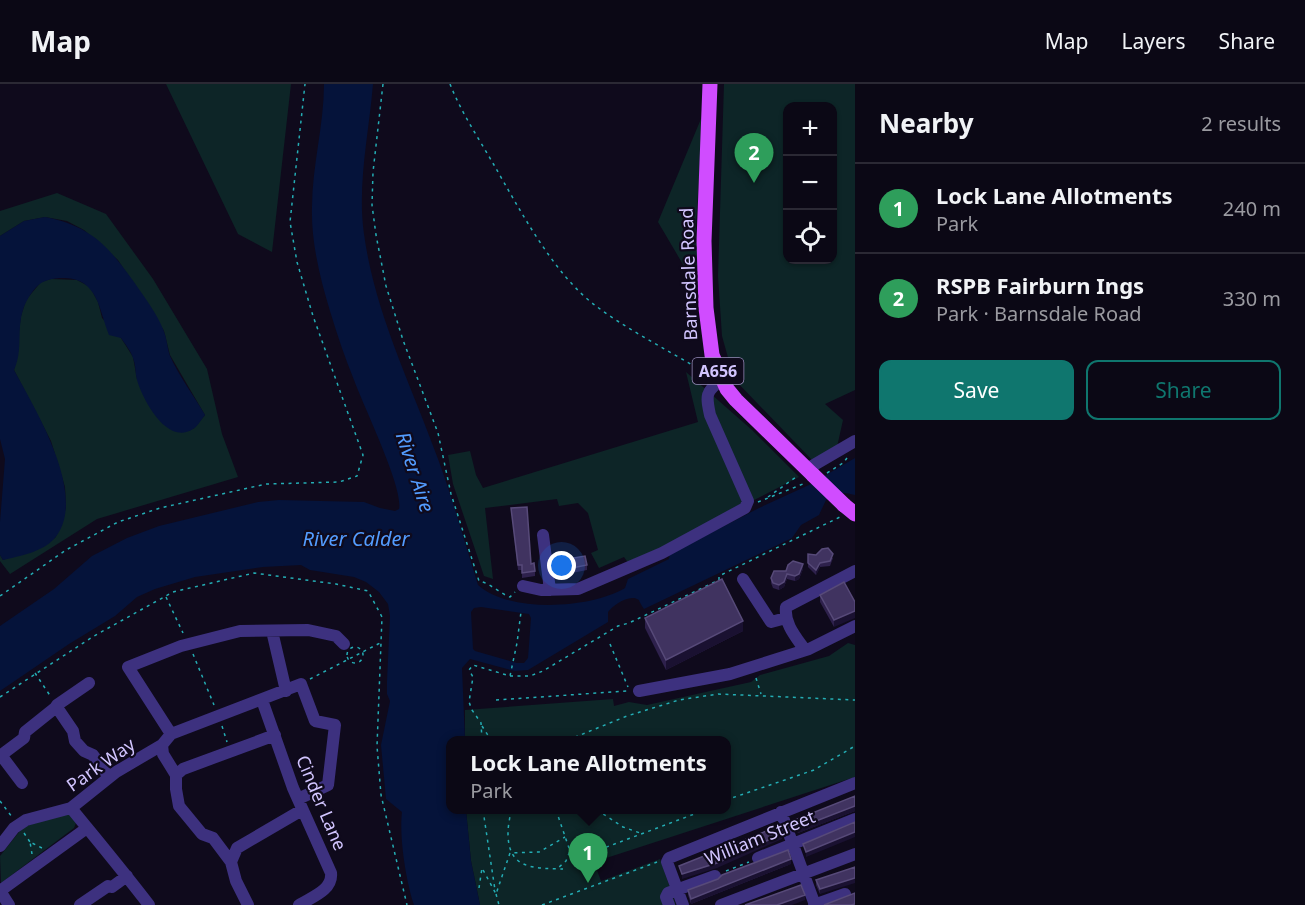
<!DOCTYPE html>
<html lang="en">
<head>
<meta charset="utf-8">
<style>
	body { margin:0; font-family:"Noto Sans",sans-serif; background:#14111e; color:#f1f3f6 }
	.controls { position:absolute; right:18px; top:18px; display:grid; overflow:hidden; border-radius:12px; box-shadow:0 2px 4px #0004 }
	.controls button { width:54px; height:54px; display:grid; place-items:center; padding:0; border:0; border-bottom:2px solid #2b2934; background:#0b0815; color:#f1f3f6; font:30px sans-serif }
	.you { position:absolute; left:562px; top:482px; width:21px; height:21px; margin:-15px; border:4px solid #fff; border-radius:50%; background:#1a73e8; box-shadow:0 0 0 9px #1a73e833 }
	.badge { display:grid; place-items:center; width:39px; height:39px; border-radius:50%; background:#0f766e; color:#fff; font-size:20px; font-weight:700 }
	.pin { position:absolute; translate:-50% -50px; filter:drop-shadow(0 2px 3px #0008) }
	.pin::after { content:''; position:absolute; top:32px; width:21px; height:18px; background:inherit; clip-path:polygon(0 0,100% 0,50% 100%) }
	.popup { position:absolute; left:446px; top:652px; width:285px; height:78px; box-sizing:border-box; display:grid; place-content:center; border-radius:12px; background:#0b0815; filter:drop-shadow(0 2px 4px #0005); font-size:20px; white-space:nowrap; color:#9a9aa0 }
	.popup b { font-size:22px; color:#f1f3f6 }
	.popup::after { content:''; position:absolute; left:50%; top:100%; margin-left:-12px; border:12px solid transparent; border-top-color:#0b0815 }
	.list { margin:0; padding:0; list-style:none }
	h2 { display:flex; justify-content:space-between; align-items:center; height:78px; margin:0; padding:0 24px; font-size:26px }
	h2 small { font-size:20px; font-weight:400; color:#9a9aa0 }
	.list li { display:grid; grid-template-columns:39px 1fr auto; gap:18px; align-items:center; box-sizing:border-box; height:90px; padding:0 24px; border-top:2px solid #2b2934 }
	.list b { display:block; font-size:22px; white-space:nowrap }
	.list p { margin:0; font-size:20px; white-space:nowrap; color:#9a9aa0 }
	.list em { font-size:20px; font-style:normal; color:#9a9aa0 }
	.actions { display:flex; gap:12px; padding:18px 24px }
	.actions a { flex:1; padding:14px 0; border:2px solid #0f766e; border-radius:12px; text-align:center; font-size:21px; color:#0f766e }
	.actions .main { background:#0f766e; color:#fff }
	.icon { flex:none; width:33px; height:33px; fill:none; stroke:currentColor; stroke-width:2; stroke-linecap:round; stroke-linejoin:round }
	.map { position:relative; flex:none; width:855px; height:821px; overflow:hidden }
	header { display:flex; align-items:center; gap:36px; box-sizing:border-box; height:84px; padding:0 30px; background:#0b0815; border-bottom:2px solid #2b2934 }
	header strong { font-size:28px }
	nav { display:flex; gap:33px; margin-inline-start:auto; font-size:21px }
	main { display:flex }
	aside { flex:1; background:#0b0815 }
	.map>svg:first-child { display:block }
	.green { fill:#0d2527; fill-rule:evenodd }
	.water { fill:#05133a; fill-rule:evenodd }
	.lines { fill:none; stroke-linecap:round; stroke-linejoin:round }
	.path { stroke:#24adb4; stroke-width:1.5; stroke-dasharray:3 4.5; stroke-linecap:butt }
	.minor { stroke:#3d317f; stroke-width:12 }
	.major { stroke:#d04cff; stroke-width:15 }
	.major-bridge { stroke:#d04cff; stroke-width:15 }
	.wall { fill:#2e214c }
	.shaded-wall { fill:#1a1131 }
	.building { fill:#403360; stroke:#574a79; stroke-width:1.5 }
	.labels { text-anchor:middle; stroke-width:4.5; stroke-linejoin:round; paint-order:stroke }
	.shield { fill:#0f0a1c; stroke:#988dbb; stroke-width:1.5 }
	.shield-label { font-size:16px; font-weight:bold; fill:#d2c5ff }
	.street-label { font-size:18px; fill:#d2c5ff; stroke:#0f0a1c }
	.water-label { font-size:20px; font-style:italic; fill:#539cff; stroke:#0f0a1c }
</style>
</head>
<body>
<header>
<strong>Map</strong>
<nav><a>Map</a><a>Layers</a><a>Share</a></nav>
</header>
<main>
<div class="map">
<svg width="855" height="821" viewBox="0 0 855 821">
	<rect width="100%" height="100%" fill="#0f0a1c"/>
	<path class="green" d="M166 0H291L272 168 238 150Z
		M724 0H855V306L825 320 843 336 837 363 812 376 734 295 722 252 718 192ZM788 22H832V176H788Z
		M703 30 696 141 698 206 658 138Z
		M57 109 106 130 153 195 207 285 222 350 238 393 97 435 10 490 0 477V471L3 476 55 454 62 440 66 423 65 403 51 357 14 286 21 232 26 216 41 198 51 195 77 196 90 203 98 218 102 234 121 254 133 273 137 295 193 345 205 331 170 271 164 247 118 176 84 146 67 137 45 133 24 137 0 152V127Z
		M686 288 752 346 799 393 629 480 624 473 599 484 591 469 598 466 588 429 578 419 559 422 557 415 485 424 493 495 484 492 453 400 448 371 470 367 476 391 483 404 698 338Z
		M848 559 855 561V693L594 778 601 797 660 775 676 821H480L471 777 466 726H726V656H465V626L613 615 614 622 629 618 647 621 751 598 760 591 829 572Z
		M69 728 76 739 74 744 1 799 0 772 23 743Z"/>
	<path class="water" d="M324 0H373C369 49 357 101 364 150 375 230 411 300 438 375 453 416 465 459 478 501 509 529 590 525 625 504L628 495 669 475 670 470 759 424 809 401 855 374V411C840 407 840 409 826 416L819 431 801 441 792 454 644 525C643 524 639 517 639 516 630 509 613 521 608 528V538L528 586 515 587 470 575 462 584 465 656H450V726H466L471 777 480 821H414C406 797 399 753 402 728L386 715 381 661 390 617 387 610V597L390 532 388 520 379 508 366 498 354 493 310 486 301 481 263 483 195 493 155 505 137 513 115 532 69 560 0 607V542L54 505 92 472 127 454 159 442 258 418 279 416 364 418 380 424 395 427 399 425C404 405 363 321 354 296 345 274 337 250 330 227 320 194 311 158 312 123 312 82 324 41 324 0ZM481 523 529 530 531 534 528 574 524 579H517L475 567 473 565 471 528 474 524Z
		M45 133C91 142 108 162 134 198 145 214 156 228 163 245 167 254 167 263 170 272 179 292 194 312 205 331 201 336 197 343 193 345 167 362 143 316 137 296 135 289 136 281 133 274 131 267 125 260 121 254L109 251C99 226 98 195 65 194 51 194 41 196 33 207 11 235 26 261 14 286 35 325 90 414 54 455 42 468 20 472 3 476L0 471V438L5 375 0 355V152L24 137Z"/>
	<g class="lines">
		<path class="path" d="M383 0 373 88 372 121 376 151 386 202 403 256 438 349 451 410 479 497C490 499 499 509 510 513L515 508
			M450 0C461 28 479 55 494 81 520 126 554 191 596 222 625 244 662 263 694 282L706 295
			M827 389 843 379 847 374
			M768 413 796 393
			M758 418 803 400
			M0 512 66 466 118 438 160 424 266 400 339 398 357 392 363 371 313 232 297 178 290 138 305 0
			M166 513 183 549
			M610 560 628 603
			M347 571a8 8 0 1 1 16 0a8 8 0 1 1-16 0Z
			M193 570 214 621
			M35 589 51 613
			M510 592H530L543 587 618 542 629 539 719 496V492L840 433
			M756 594 761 610
			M310 595 382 558
			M0 613 94 552 173 508 254 489 336 500 368 507 382 533 377 662 381 711 407 821
			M496 616 627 607
			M222 642 227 658
			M482 642 491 656
			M482 656 481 639 472 626 469 618 473 593 469 586 473 581 510 592 517 559 521 528
			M568 656 627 632 679 616 718 610 855 616
			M726 716 814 686 855 662
			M0 717 12 733
			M483 726 495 806
			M511 726C510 733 508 742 508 749 508 786 534 784 563 785
			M556 726 570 767 566 777 558 784
			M597 726 623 743 640 749
			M24 749 30 758
			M570 767 588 770 705 726
			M32 770 30 758 42 764
			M726 787 749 778
			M479 804 482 784 496 810 510 769 539 768 565 753
			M496 810 499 821
			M542 821 657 778"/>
		<path class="minor" d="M807 385 855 357
			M543 451 550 506
			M743 495 771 538 786 534
			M523 502 541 506 578 505 662 469 745 424 748 417 710 331C706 312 705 307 722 296
			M272 547 286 607
			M805 566C796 553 784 540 786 523L855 487
			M639 607 730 590 809 565 855 542
			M262 616 293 704 331 789C333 806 312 813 299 821
			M55 624 57 621 89 599
			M171 650 128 583 181 562 240 547 308 546 336 552 344 560
			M1 671 22 699
			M0 672 24 654 25 648 55 624 58 625 73 647 75 657 84 667 93 671 109 693
			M176 691 163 670 162 661 171 650 301 600 315 637 335 641 328 701 298 715
			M71 724C97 756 123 787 149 821
			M781 728 815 821
			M0 762 14 744 26 736 71 724 116 688 162 661
			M758 774 855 735
			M231 778 213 754 202 750 179 722 176 705V691L183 685 275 651
			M0 807 87 744
			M0 807 9 821
			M80 821 108 802 112 803 127 792
			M248 821 236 797 231 778 237 764 302 726
			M669 821 666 813 668 809 715 792
			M683 821 667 778 669 774 855 699
			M721 821 855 770
			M814 821 845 810"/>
		<path class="major" d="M710 0 704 157 706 224 712 271 727 305 736 316 813 391
			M844 421 855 430"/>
		<path class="major-bridge" d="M813 391 844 421"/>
	</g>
	<path class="wall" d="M511 424 531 480 535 487V492L522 494V486H518Z
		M808 470 833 474 830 482 820 483 816 491 808 483Z
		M555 477 587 481V486L557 492Z
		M803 485 799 495 795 497 787 495 784 503 779 506 773 504 771 499V494L786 487Z
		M844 498 834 543 820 518V511Z
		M645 534 743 547 666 586 645 544Z
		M855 712V727L798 749 795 741V736Z
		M791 780 691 820 688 811V806Z
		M855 783 820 810 816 801V796Z"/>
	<path class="shaded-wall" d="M820 479V483L816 491V486Z
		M803 480V485L799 495 795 497V492Z
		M787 490V495L784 503 779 506V501Z
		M855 527V534L834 543V536Z
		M743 537V547L666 586V576Z
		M855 722V727L798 749V744Z
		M855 748V753L806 773V768Z
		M782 750V755L717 784 682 795V790Z
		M791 775V780L691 820V815Z
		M855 794V799L820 810V805Z
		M805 811V816L792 821H777Z"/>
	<path class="building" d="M527 423 531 480 534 479 535 487 522 489V481H518L511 424Z
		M828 464 833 470 830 477 820 479 816 486 808 479V470L816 471 822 465Z
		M585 472 587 481 557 487 555 477Z
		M793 477 803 480 799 490 795 492 787 490 784 498 779 501 773 499 771 494 774 487H786L788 481Z
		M722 495 743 537 666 576 645 534Z
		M844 498 855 518V527L834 536 820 511Z
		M855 712V722L798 744 795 736Z
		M855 738V748L806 768 803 760Z
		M779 742 782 750 717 779 682 790 679 782Z
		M788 766 791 775 691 815 688 806 718 795 722 791Z
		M855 783V794L820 805 816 796Z
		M801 801 805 811 777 821H745Z
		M855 809V820L851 821H824Z"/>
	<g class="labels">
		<rect class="shield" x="692.5" y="274" width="51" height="26" rx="4.5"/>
		<g class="shield-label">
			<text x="718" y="293">A656</text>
		</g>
		<g class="street-label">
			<text transform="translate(689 190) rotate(-92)" y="6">Barnsdale Road</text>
			<text transform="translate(101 681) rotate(-35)" y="6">Park Way</text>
			<text transform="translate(321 719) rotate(67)" y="6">Cinder Lane</text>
			<text transform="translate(760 754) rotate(-22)" y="6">William Street</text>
		</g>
		<g class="water-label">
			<text transform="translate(415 388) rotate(72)" y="7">River Aire</text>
			<text x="356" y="462">River Calder</text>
		</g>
	</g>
</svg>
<div class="controls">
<button>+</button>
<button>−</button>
<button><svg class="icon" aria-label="locate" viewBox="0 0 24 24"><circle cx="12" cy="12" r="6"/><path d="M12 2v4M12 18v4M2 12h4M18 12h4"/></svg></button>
</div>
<div class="you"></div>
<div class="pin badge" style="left:588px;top:799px;background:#2e9e5b">1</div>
<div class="popup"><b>Lock Lane Allotments</b>Park</div>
<div class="pin badge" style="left:754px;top:99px;background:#2e9e5b">2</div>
</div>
<aside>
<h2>Nearby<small>2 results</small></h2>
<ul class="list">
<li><span class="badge" style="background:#2e9e5b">1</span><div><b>Lock Lane Allotments</b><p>Park</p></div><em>240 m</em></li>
<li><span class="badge" style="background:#2e9e5b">2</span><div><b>RSPB Fairburn Ings</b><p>Park · Barnsdale Road</p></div><em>330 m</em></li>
</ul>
<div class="actions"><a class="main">Save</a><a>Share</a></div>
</aside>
</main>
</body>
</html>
